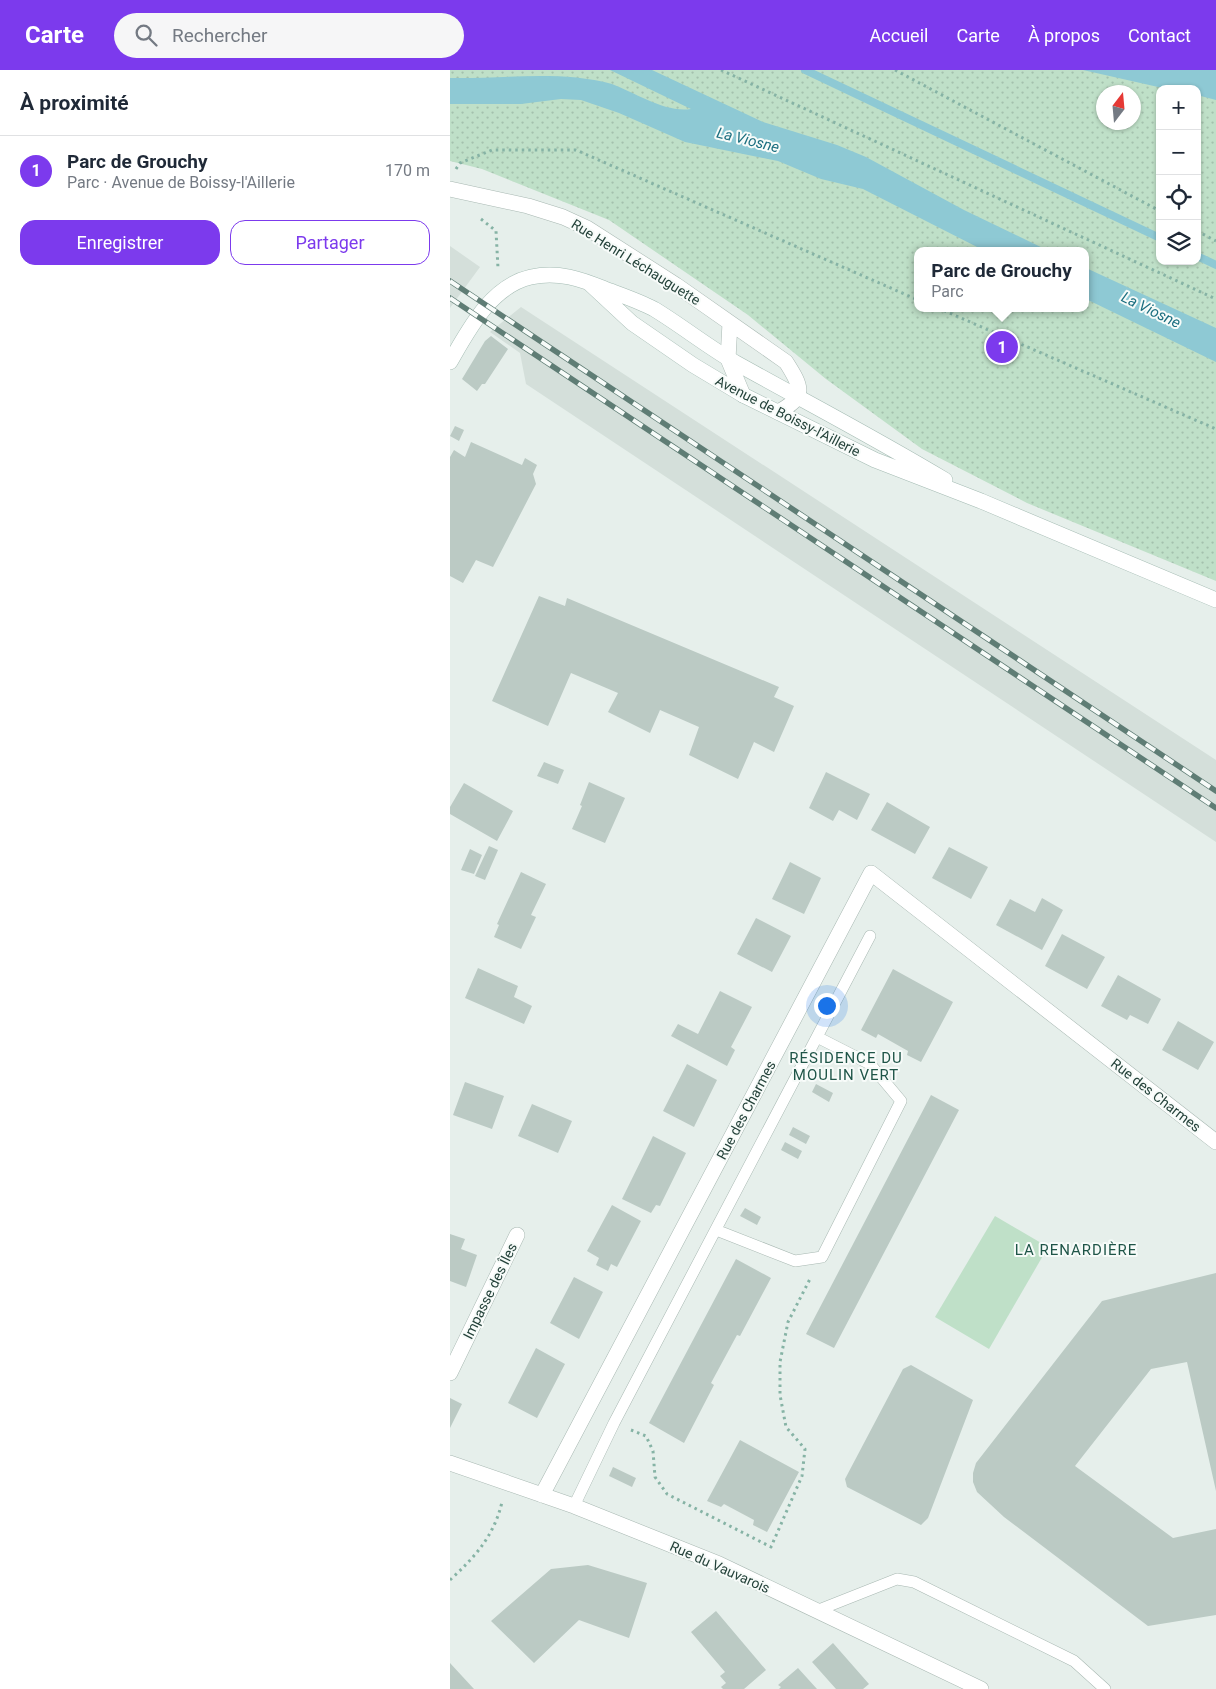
<!DOCTYPE html>
<html lang="fr">
<head>
<meta charset="utf-8">
<style>
	body { margin:0; font-family:Roboto,sans-serif; background:#f6f6f7; color:#1f2937 }
	.controls { position:absolute; right:15px; top:15px; display:grid; overflow:hidden; border-radius:10px; box-shadow:0 1px 4px #0004 }
	.controls button { width:45px; height:45px; display:grid; place-items:center; padding:0; border:0; border-bottom:1px solid #e0e1e3; background:#fff; color:#1f2937; font:25px sans-serif }
	.compass { position:absolute; left:646px; top:15px; width:45px; height:45px; border-radius:50%; background:#fff; box-shadow:0 1px 4px #0004; rotate:16deg }
	.you { position:absolute; left:376px; top:935px; width:18px; height:18px; margin:-12px; border:4px solid #fff; border-radius:50%; background:#1a73e8; box-shadow:0 0 0 8px #1a73e833 }
	.badge { display:grid; place-items:center; width:32px; height:32px; border-radius:50%; background:#7c3aed; color:#fff; font-size:16px; font-weight:700 }
	.pin { position:absolute; translate:-50% -50%; border:2px solid #fff; box-shadow:0 1px 5px #0006 }
	.popup { position:absolute; left:464px; top:177px; width:175px; height:65px; box-sizing:border-box; display:grid; place-content:center; border-radius:10px; background:#fff; filter:drop-shadow(0 1px 4px #0005); font-size:16px; white-space:nowrap; color:#747a83 }
	.popup b { font-size:19px; color:#1f2937 }
	.popup::after { content:''; position:absolute; left:50%; top:100%; margin-left:-10px; border:10px solid transparent; border-top-color:#fff }
	.list { margin:0; padding:0; list-style:none }
	h2 { display:flex; justify-content:space-between; align-items:center; height:65px; margin:0; padding:0 20px; font-size:21px }
	h2 small { font-size:16px; font-weight:400; color:#747a83 }
	.list li { display:grid; grid-template-columns:32px 1fr auto; gap:15px; align-items:center; box-sizing:border-box; height:70px; padding:0 20px; border-top:1px solid #e0e1e3 }
	.list b { display:block; font-size:19px; white-space:nowrap }
	.list p { margin:0; font-size:16px; white-space:nowrap; color:#747a83 }
	.list em { font-size:16px; font-style:normal; color:#747a83 }
	.actions { display:flex; gap:10px; padding:15px 20px }
	.actions a { flex:1; padding:11px 0; border:1px solid #7c3aed; border-radius:15px; text-align:center; font-size:18px; color:#7c3aed }
	.actions .main { background:#7c3aed; color:#fff }
	.icon { flex:none; width:28px; height:28px; fill:none; stroke:currentColor; stroke-width:2; stroke-linecap:round; stroke-linejoin:round }
	.map { position:relative; flex:none; width:766px; height:1619px; overflow:hidden }
	header { display:flex; align-items:center; gap:30px; box-sizing:border-box; height:70px; padding:0 25px; background:#7c3aed; color:#fff }
	header strong { font-size:24px }
	nav { display:flex; gap:28px; margin-inline-start:auto; font-size:18px }
	.search { width:350px; height:45px; background:#f6f6f7; display:flex; align-items:center; gap:12px; box-sizing:border-box; padding:0 18px; border-radius:28px; color:#747a83; font-size:19px }
	main { display:flex }
	aside { flex:1; background:#fff }
	.map>svg:first-child { display:block }
	.built { fill:#d4dfda }
	.park { fill:url(#park-dots); fill-rule:evenodd }
	.pitch { fill:#bfe0c8 }
	.water { fill:#8ec9d4 }
	.lines { fill:none; stroke-linecap:round; stroke-linejoin:round }
	.stream { stroke:#8ec9d4; stroke-width:8 }
	.building { fill:#bbcac4 }
	.lane-casing { stroke:#a8b8b2; stroke-width:12 }
	.street-casing { stroke:#a8b8b2; stroke-width:16 }
	.secondary-casing { stroke:#a4bbb3; stroke-width:16 }
	.path { stroke:#86b3a5; stroke-width:3; stroke-dasharray:2.5 4; stroke-linecap:butt }
	.lane { stroke:#fff; stroke-width:11 }
	.street { stroke:#fff; stroke-width:15 }
	.secondary { stroke:#fff; stroke-width:15 }
	.rail-casing { stroke:#5f7d75; stroke-width:5.5 }
	.rail { stroke:#f7fbf9; stroke-width:4; stroke-dasharray:11; stroke-linecap:butt }
	.labels { text-anchor:middle; stroke-width:4; stroke-linejoin:round; paint-order:stroke }
	.street-label { font-size:14px; fill:#24423a; stroke:#f7fbf9 }
	.water-label { font-size:15px; font-style:italic; fill:#1c6f80; stroke:#f7fbf9 }
	.neighbourhood-label { font-size:15px; letter-spacing:1px; fill:#1f5548; stroke:#f7fbf9 }
</style>
</head>
<body>
<header>
<strong>Carte</strong>
<div class="search"><svg class="icon" aria-label="search" viewBox="0 0 24 24"><circle cx="10" cy="10" r="6"/><path d="M15 15l6 6"/></svg>Rechercher</div>
<nav><a>Accueil</a><a>Carte</a><a>À propos</a><a>Contact</a></nav>
</header>
<main>
<aside>
<h2>À proximité<small></small></h2>
<ul class="list">
<li><span class="badge">1</span><div><b>Parc de Grouchy</b><p>Parc · Avenue de Boissy-l'Aillerie</p></div><em>170 m</em></li>
</ul>
<div class="actions"><a class="main">Enregistrer</a><a>Partager</a></div>
</aside>
<div class="map">
<svg width="766" height="1619" viewBox="0 0 766 1619">
	<defs>
		<pattern id="park-dots" width="8" height="8" patternUnits="userSpaceOnUse" patternTransform="scale(1.25)"><rect width="8" height="8" fill="#bfe0c8"/><path d="M2 2h.1M6 6h.1" fill="none" stroke="#a4c1ad" stroke-width="1.8" stroke-linecap="round"/></pattern>
	</defs>
	<rect width="100%" height="100%" fill="#e6efeb"/>
	<path class="built" d="M0 176 30 197 0 238Z
		M71 237 766 690V772L76 314 70 283 40 262Z"/>
	<path class="park" d="M0 0H766V511L577 433 472 379 376 309 298 245 159 150 32 99 0 91ZM710 19H747V191H710ZM654 22H684V52H654ZM468 181H636V238H468Z"/>
	<path class="pitch" d="M545 1146 598 1177 539 1279 485 1247Z"/>
	<path class="water" d="M160 0H202L313 52 387 75 416 87 514 140 599 181H535L413 119 371 109 328 91 235 72 169 43 131 30 111 29 71 34H0V8C54 9 110 0 162 14 186 23 215 43 241 39Z
		M633 0H766V30L747 25V19H717Z
		M636 198 766 258V292L636 229Z"/>
	<g class="lines">
		<path class="stream" d="M355 0 710 168
			M747 186 766 195"/>
	</g>
	<path class="building" d="M41 266 58 279 35 314H32L27 321 12 309 35 271Z
		M5 356 14 360 9 371 0 366Z
		M21 372 72 395 75 388 87 395 83 404 86 414 43 497 26 490 13 513 0 506V387L4 380 15 387Z
		M89 526 115 536 117 528 329 617 324 627 344 636 324 682 304 672 288 709 239 685 249 657 210 640 200 663 158 642 168 623 121 603 98 656 42 631Z
		M94 692 114 700 108 714 87 706Z
		M376 702 420 724 407 750 389 740 383 751 359 738Z
		M139 712 175 728 155 773 122 759 132 736 130 735Z
		M14 713 63 741 47 771 0 744V737Z
		M437 732 480 757 465 784 421 760Z
		M39 776 48 780 35 810 25 806Z
		M499 777 538 797 521 829 482 808Z
		M20 779 32 785 24 804 11 800Z
		M340 792 371 808 354 844 322 829Z
		M71 802 96 814 81 845 86 847 71 879 44 867 49 855 47 854Z
		M592 828 613 840 592 880 546 855 560 829 585 842Z
		M306 848 341 866 322 902 287 884Z
		M612 864 655 887 637 919 595 896Z
		M28 898 68 916 64 927 82 936 74 954 15 928Z
		M443 899 503 932 471 992 457 985 458 981 428 964 426 968 411 960Z
		M668 905 711 929 698 954 680 945 677 950 651 936Z
		M270 921 302 937 281 977 285 980 277 996 221 966 228 954 248 964Z
		M728 951 764 972 748 1000 712 980Z
		M237 994 267 1010 244 1057 213 1041Z
		M15 1012 54 1026 42 1059 3 1045Z
		M366 1014 383 1023 379 1032 362 1022Z
		M481 1025 509 1040 384 1278 356 1264Z
		M82 1034 122 1051 108 1083 68 1066Z
		M343 1057 360 1066 356 1074 339 1065Z
		M203 1066 236 1083 210 1136 206 1135 201 1143 172 1129Z
		M335 1072 352 1081 348 1089 331 1080Z
		M162 1135 191 1151 167 1197 161 1194 158 1201 146 1195 149 1188 137 1181Z
		M295 1138 311 1147 307 1155 290 1146Z
		M0 1164 15 1169 11 1179 27 1185 16 1217 0 1211Z
		M286 1189 321 1208 290 1266 287 1265 261 1313 264 1315 234 1373 199 1353Z
		M766 1203V1421L737 1292 701 1299 625 1396 723 1468 766 1459V1545L698 1556 554 1447 527 1422 523 1412V1403L526 1393 652 1231Z
		M124 1207 153 1222 129 1269 100 1253Z
		M86 1278 115 1294 87 1348 58 1333Z
		M461 1295 523 1330 478 1448 471 1455 397 1417 395 1409 453 1299Z
		M0 1328 12 1334 0 1358Z
		M290 1370 349 1402 317 1462 303 1455 304 1450 274 1434 271 1437 257 1431Z
		M163 1397 186 1408 182 1417 159 1406Z
		M138 1495 197 1513 179 1568 129 1550 84 1593 41 1551 101 1499Z
		M266 1541 316 1600 294 1619H273L271 1617 276 1613 270 1606 275 1602 241 1562Z
		M383 1573 419 1614 413 1619H386L362 1592Z
		M0 1593 24 1619H0Z
		M348 1598 367 1619H329L331 1617 328 1615Z"/>
	<g class="lines">
		<defs>
			<path id="lane" d="M266 1160 345 1191 372 1187 451 1031 420 994 367 967
				M124 1436 164 1353 420 866
				M366 1541 447 1509 464 1512 624 1591 655 1619"/>
			<path id="street" d="M0 119 78 136 113 147 137 158 226 215 336 292C352 317 357 327 328 342
				M280 253 278 289 293 325
				M0 1303 67 1165
				M0 1393 124 1436 269 1494 531 1619
				M92 1425 421 803 766 1072"/>
			<path id="secondary" d="M139 213 182 253 243 295 293 325 425 390 531 431 766 530
				M0 292C19 259 41 216 81 207 108 201 131 209 155 219 171 225 189 231 204 239 232 256 258 277 286 293 356 332 427 369 495 410"/>
		</defs>
		<use href="#lane" class="lane-casing"/>
		<use href="#street" class="street-casing"/>
		<use href="#secondary" class="secondary-casing"/>
		<path class="path" d="M271 0 766 229
			M445 0 710 141
			M6 99 10 93 42 80H126L468 230
			M31 149 46 161 48 198
			M747 161 766 171
			M488 238 766 359
			M181 1360 196 1366 203 1381 205 1407 217 1424 321 1477 352 1406 355 1379 336 1357 330 1325V1292L338 1252 361 1207
			M0 1510C25 1487 44 1466 52 1432"/>
		<use href="#lane" class="lane"/>
		<use href="#street" class="street"/>
		<use href="#secondary" class="secondary"/>
		<defs>
			<path id="rail" d="M0 211 766 721
				M0 228 766 738"/>
		</defs>
		<use href="#rail" class="rail-casing"/>
		<use href="#rail" class="rail"/>
	</g>
	<g class="labels">
		<g class="street-label">
			<text transform="translate(186 192) rotate(32)" y="5">Rue Henri Léchauguette</text>
			<text transform="translate(338 346) rotate(27)" y="5">Avenue de Boissy-l'Aillerie</text>
			<text transform="translate(706 1025) rotate(38)" y="5">Rue des Charmes</text>
			<text transform="translate(296 1040) rotate(-62)" y="5">Rue des Charmes</text>
			<text transform="translate(40 1221) rotate(-64)" y="5">Impasse des Îles</text>
			<text transform="translate(270 1497) rotate(24)" y="5">Rue du Vauvarois</text>
		</g>
		<g class="water-label">
			<text transform="translate(298 70) rotate(14)" y="5">La Viosne</text>
			<text transform="translate(701 240) rotate(26)" y="5">La Viosne</text>
		</g>
		<g class="neighbourhood-label">
			<text x="396" y="993">RÉSIDENCE DU<tspan x="396" dy="17">MOULIN VERT</tspan></text>
			<text x="626" y="1185">LA RENARDIÈRE</text>
		</g>
	</g>
</svg>
<div class="controls">
<button>+</button>
<button>−</button>
<button><svg class="icon" aria-label="locate" viewBox="0 0 24 24"><circle cx="12" cy="12" r="6"/><path d="M12 2v4M12 18v4M2 12h4M18 12h4"/></svg></button>
<button><svg class="icon" aria-label="layers" viewBox="0 0 24 24"><path d="M12 4l9 5-9 5-9-5zM3 14l9 5 9-5"/></svg></button>
</div>
<svg class="compass" viewBox="-18 -18 36 36"><path d="M0-13l5 13h-10z" fill="#e53935"/><path d="M0 13l5-13h-10z" fill="#747a83"/></svg>
<div class="you"></div>
<div class="pin badge" style="left:552px;top:277px">1</div>
<div class="popup"><b>Parc de Grouchy</b>Parc</div>
</div>
</main>
</body>
</html>
